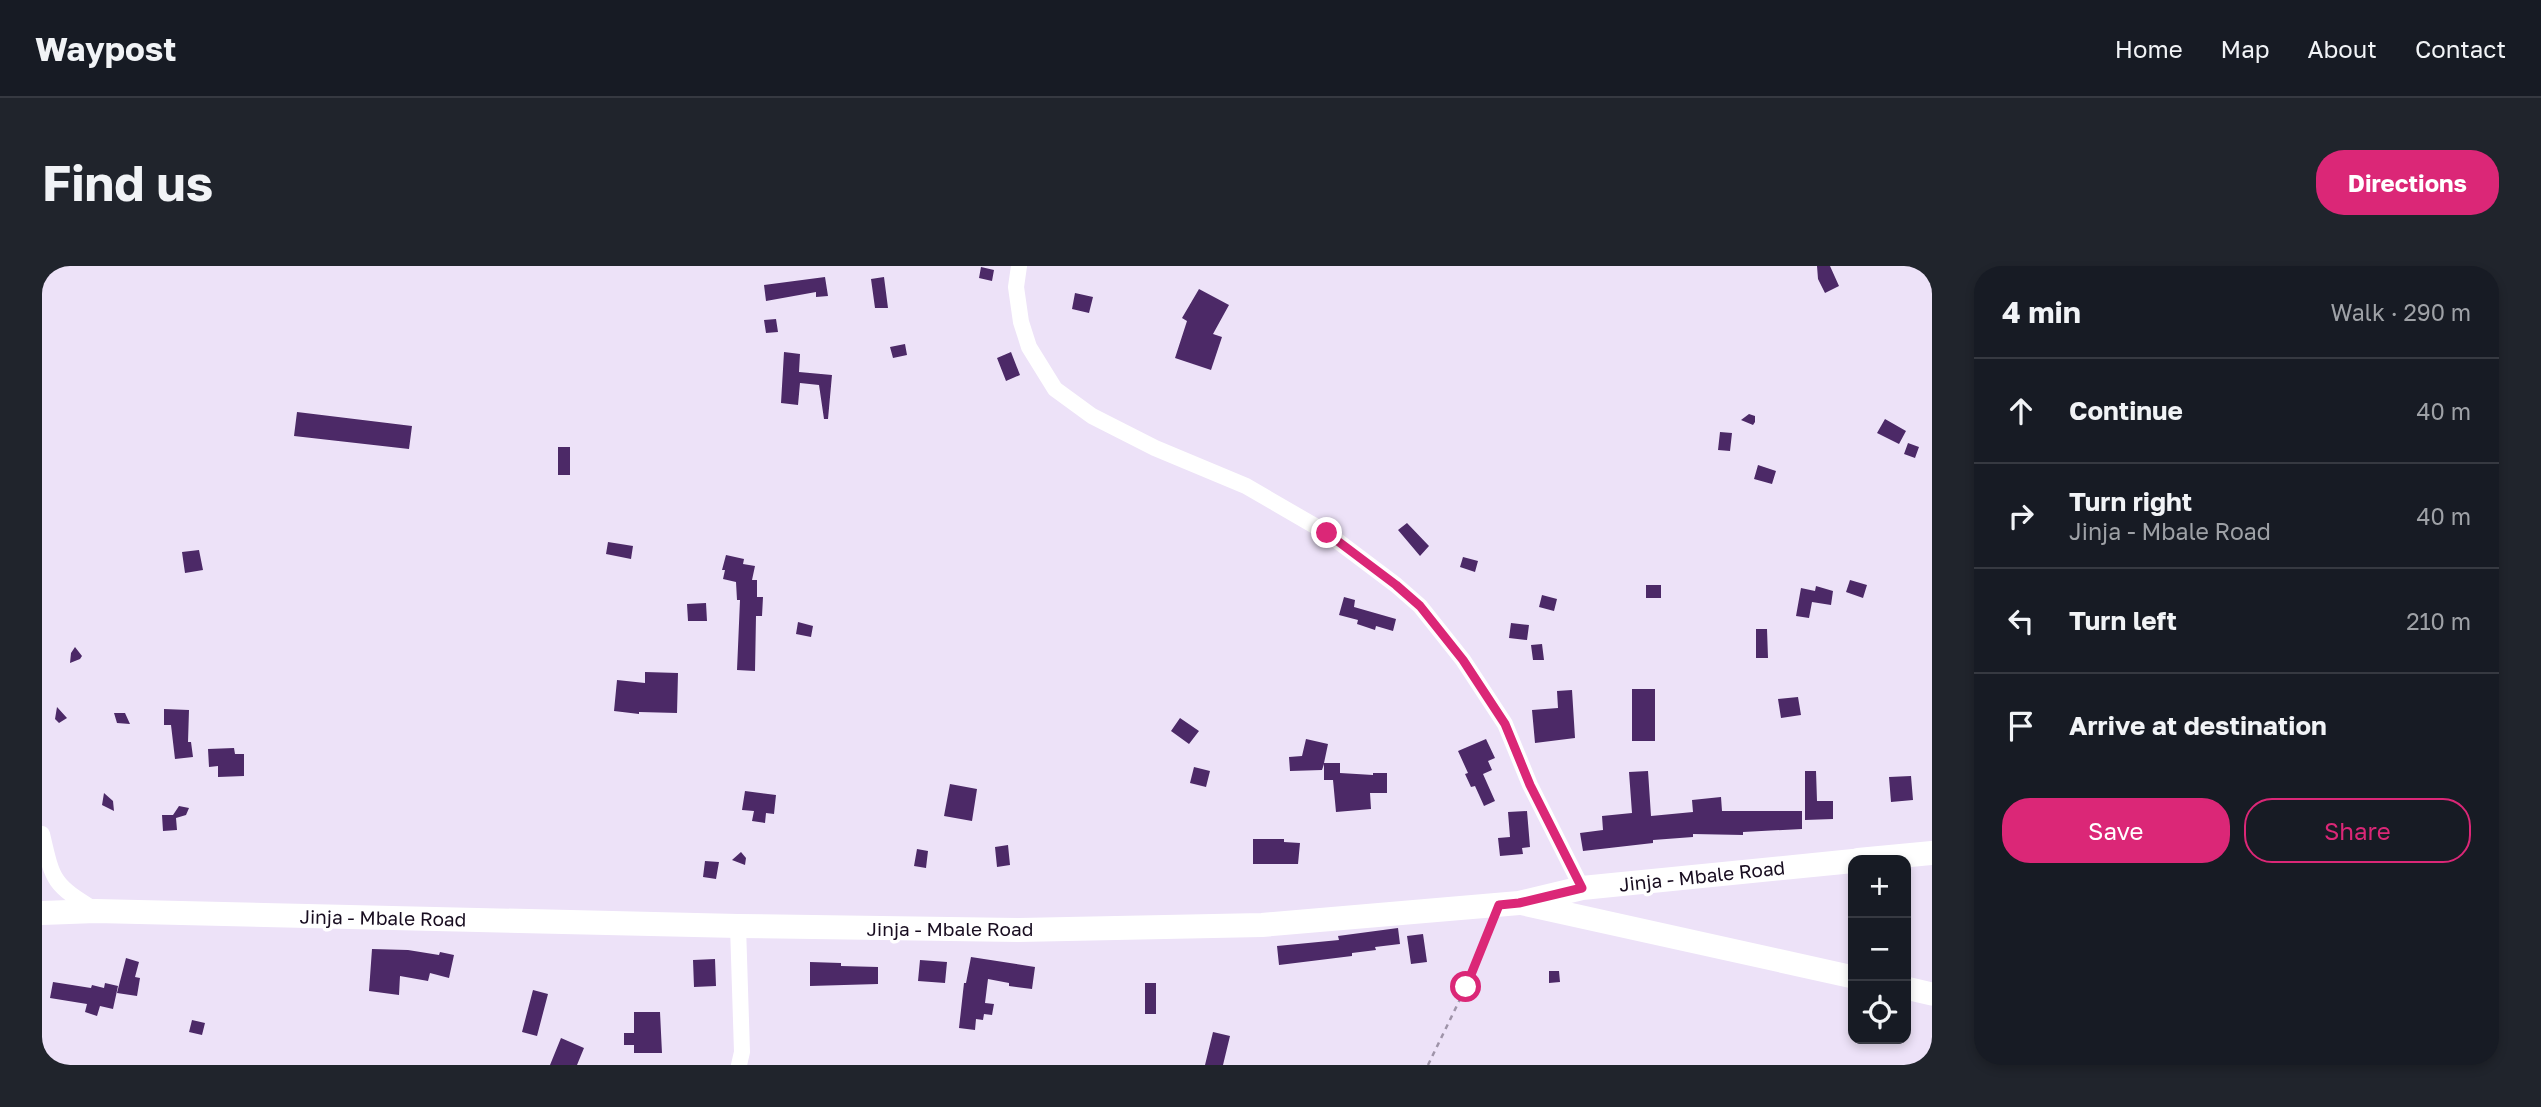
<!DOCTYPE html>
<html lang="en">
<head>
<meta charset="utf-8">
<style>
	body { margin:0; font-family:"Golos Text",sans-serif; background:#20242c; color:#f1f3f6 }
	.controls { position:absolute; right:21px; bottom:21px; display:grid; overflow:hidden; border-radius:14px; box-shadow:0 4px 10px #0003 }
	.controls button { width:63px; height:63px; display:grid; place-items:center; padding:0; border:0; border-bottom:2px solid #363941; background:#171b24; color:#f1f3f6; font:35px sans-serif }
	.stop { position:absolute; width:21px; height:21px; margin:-16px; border:5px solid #db2777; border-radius:50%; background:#fff }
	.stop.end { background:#db2777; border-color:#fff; box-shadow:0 2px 7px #0008 }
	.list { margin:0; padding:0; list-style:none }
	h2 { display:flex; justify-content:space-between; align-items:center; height:91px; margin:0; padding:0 28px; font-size:30px }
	h2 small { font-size:23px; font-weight:400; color:#9ea1a6 }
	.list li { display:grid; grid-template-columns:46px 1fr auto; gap:21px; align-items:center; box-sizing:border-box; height:105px; padding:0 28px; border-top:2px solid #363941 }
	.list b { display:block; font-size:26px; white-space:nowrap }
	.list p { margin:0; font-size:23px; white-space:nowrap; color:#9ea1a6 }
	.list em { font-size:23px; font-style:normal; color:#9ea1a6 }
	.actions { display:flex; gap:14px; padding:21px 28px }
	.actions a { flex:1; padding:16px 0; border:2px solid #db2777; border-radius:28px; text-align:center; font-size:24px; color:#db2777 }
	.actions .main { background:#db2777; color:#fff }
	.icon { flex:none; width:38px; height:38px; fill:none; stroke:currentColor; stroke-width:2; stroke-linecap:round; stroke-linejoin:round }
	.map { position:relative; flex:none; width:1890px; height:799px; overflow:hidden; border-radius:28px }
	header { display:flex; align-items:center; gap:42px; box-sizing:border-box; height:98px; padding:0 35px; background:#171b24; border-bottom:2px solid #363941 }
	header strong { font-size:33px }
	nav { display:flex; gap:38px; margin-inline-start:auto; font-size:24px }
	.intro { display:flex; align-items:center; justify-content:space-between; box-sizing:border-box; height:168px; padding:0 42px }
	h1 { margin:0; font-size:49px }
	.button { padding:18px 32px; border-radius:28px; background:#db2777; color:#fff; font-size:24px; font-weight:700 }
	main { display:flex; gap:42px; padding:0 42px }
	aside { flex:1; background:#171b24; border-radius:28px; box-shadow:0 4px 10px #0003 }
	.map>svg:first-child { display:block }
	.building { fill:#4c2967 }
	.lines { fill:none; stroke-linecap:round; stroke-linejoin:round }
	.path { stroke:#9f94a9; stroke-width:2.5; stroke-dasharray:5 5; stroke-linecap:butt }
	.street { stroke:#fff; stroke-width:16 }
	.secondary { stroke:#fff; stroke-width:23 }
	.primary { stroke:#fff; stroke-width:24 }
	.route { stroke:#db2777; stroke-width:9 }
	.labels { text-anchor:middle; stroke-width:7; stroke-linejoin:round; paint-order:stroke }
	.street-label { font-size:19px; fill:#180d20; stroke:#fff }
</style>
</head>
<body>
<header>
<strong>Waypost</strong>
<nav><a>Home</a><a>Map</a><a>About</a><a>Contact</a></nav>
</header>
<div class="intro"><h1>Find us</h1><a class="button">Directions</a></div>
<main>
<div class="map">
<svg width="1890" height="799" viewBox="0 0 1890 799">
	<rect width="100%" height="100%" fill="#ede2f8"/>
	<path class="building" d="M1775 0H1788L1797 20 1783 27 1776 13Z
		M939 1 952 4 950 15 937 12Z
		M783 11 786 30 774 31V26L724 35 722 19Z
		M842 11 846 42H833L829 13Z
		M1157 23 1187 39 1171 68 1180 71 1169 104 1133 92 1145 55 1140 52Z
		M1033 27 1051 31 1047 47 1030 43Z
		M734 53 736 66 724 67 722 54Z
		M863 78 865 89 851 92 848 81Z
		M742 86 758 88 757 106 790 109 786 153H782L777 119 758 117 756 139 739 137Z
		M969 86 978 109 964 115 955 92Z
		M255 146 370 160 367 183 252 170Z
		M1707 148 1713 150V156L1711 159 1699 154Z
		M1843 153 1864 165 1857 178 1835 167Z
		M1678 166 1690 167 1688 185 1676 184Z
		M1866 177 1877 181 1873 192 1862 188Z
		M516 181H528V209H516Z
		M1716 199 1734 205 1730 218 1712 213Z
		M1365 257 1387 280 1378 290 1356 264Z
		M566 276 591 280 589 293 564 288Z
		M157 284 161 304 143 307 140 286Z
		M684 289 702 293 701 298 713 300 710 314H715V331H721L720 350H714L713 405 695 404 698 334H695L694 316 681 313 683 304H680Z
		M1421 291 1436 295 1433 306 1418 301Z
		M1808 314 1825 319 1821 332 1804 326Z
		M1604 319H1619V332H1604Z
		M1774 320 1791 325 1789 339 1770 336 1767 352 1754 350 1759 322 1773 325Z
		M1500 329 1515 333 1512 345 1497 341Z
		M1302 331 1313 334 1312 341 1354 353 1351 365 1334 360 1333 364 1315 358 1316 354 1297 349Z
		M664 337 665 355H646L645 338Z
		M756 356 771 360 769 371 754 368Z
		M1469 357 1487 359 1485 374 1467 372Z
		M1714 363H1725L1726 392H1714Z
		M1500 378 1502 394H1491L1489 379Z
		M33 381 40 390 38 393 28 397 29 387Z
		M603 406 636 407 635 447 597 446V448L572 445 575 414 603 417Z
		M1590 423H1613V475H1590Z
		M1530 424 1533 472 1493 477 1490 444 1516 442 1515 425Z
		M1756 431 1759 449 1739 452 1736 433Z
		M15 441 25 452 17 457 13 453Z
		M122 443 147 444 146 476H149L151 491 133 493 129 459H122Z
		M72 447H83L88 458 75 457Z
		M1138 452 1157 465 1147 478 1129 465Z
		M1264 473 1286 478 1282 497H1298V507L1331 509V507H1345V527H1328L1329 543 1294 546 1291 514H1282V498L1280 504 1248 505 1247 491 1260 490Z
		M1444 473 1453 492 1446 495 1450 504 1441 508 1453 535 1442 540 1433 520 1429 521 1423 508 1426 507 1416 485Z
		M192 482 193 488H202V510L176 511V500L167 501 166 483Z
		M1152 501 1168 505 1164 521 1148 517Z
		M1606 505 1609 550 1651 546 1650 534 1679 531 1680 545H1760V563L1701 566V569L1651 568V571L1611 574V577L1541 585 1538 567 1561 564 1560 550 1590 547 1587 506Z
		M1763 505H1774L1775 535H1791V553L1763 554Z
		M1869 510 1871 534 1849 536 1847 511Z
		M908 518 935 523 930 555 902 550Z
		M703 525 734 529 732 548 724 547 723 557 710 555 712 545 700 544Z
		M62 527 71 535 72 545 60 539Z
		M137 540 147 542 144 549 134 552 135 564 121 565 120 549H131Z
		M1485 545 1488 581 1480 582 1481 588 1458 590 1456 572 1468 571 1466 546Z
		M1211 573H1242V576L1258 577 1256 598H1211Z
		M966 579 968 599 955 601 953 581Z
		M875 583 886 585 884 602 872 600Z
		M699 586 704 592 703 599 690 594Z
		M663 595 677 596 674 613 661 611Z
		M1356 662 1358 678 1333 681 1334 684 1310 687V690L1237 699 1235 680 1297 674 1296 670Z
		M1381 668 1385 696 1369 698 1365 670Z
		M330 683 366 684 397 689 398 686 412 689 407 712 388 707 386 715 358 710 357 729 327 725Z
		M929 691 993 701 990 723 967 720V717L946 713 943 737 952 738 950 749 942 748 941 754 934 753 933 764 917 762 922 717H924Z
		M84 692 97 696 93 711 98 712 95 730 75 727Z
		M673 693 674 720 652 721 651 694Z
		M878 694 905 696 903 717 876 715Z
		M768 696 799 697V700L836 701V718L768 720Z
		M1507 705H1517L1518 716 1507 717Z
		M11 716 49 722 50 719 62 722 63 717 76 720 71 743 58 740 55 750 43 746 45 738 8 732Z
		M1103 717H1114V748H1103Z
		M491 724 506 728 495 770 480 766Z
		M592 746H618L620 787H592V779H582V767H592Z
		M150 754 163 757 160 769 147 766Z
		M1171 766 1188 770 1181 799H1163Z
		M519 772 542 782 535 799H508Z"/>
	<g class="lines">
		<path class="path" d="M1386 799 1424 721 1449 659"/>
		<path class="street" d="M977 0 974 21 979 56 987 81 1013 123 1050 150 1113 182 1204 220 1285 267 1354 319 1378 340 1421 394 1463 458 1488 519 1540 622
			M0 568C11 616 11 618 53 644
			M696 660 700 786 697 799"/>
		<path class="secondary" d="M1477 637 1811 711
			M1864 722 1890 728"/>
		<path class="primary" d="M1816 594 1890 587
			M0 647 54 645 696 660 977 664 1220 659 1477 637 1540 622 1811 595"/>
	</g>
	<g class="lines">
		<path class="route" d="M1285 267 1354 319 1378 340 1421 394 1463 458 1488 519 1540 622 1477 637 1457 639 1424 721"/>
	</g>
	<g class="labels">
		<g class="street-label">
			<text transform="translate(1660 610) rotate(-6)" y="7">Jinja - Mbale Road</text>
			<text transform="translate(341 652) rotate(1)" y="7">Jinja - Mbale Road</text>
			<text x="908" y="670">Jinja - Mbale Road</text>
		</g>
	</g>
</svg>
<div class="controls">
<button>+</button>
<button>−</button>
<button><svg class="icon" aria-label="locate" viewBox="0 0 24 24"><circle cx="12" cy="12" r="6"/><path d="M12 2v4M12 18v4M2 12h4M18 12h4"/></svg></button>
</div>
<div class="stop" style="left:1424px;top:721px"></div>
<div class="stop end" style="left:1285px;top:267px"></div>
</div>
<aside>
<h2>4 min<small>Walk · 290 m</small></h2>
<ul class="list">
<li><svg class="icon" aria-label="ahead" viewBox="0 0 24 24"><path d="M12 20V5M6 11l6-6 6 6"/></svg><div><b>Continue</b></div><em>40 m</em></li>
<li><svg class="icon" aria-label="right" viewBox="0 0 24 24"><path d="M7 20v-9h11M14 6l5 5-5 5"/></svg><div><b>Turn right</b><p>Jinja - Mbale Road</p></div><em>40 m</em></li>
<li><svg class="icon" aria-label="left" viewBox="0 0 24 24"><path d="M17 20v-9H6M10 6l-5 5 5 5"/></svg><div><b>Turn left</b></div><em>210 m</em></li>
<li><svg class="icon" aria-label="arrive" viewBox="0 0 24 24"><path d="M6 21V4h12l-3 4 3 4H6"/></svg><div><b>Arrive at destination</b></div></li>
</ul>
<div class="actions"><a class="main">Save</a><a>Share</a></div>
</aside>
</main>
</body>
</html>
